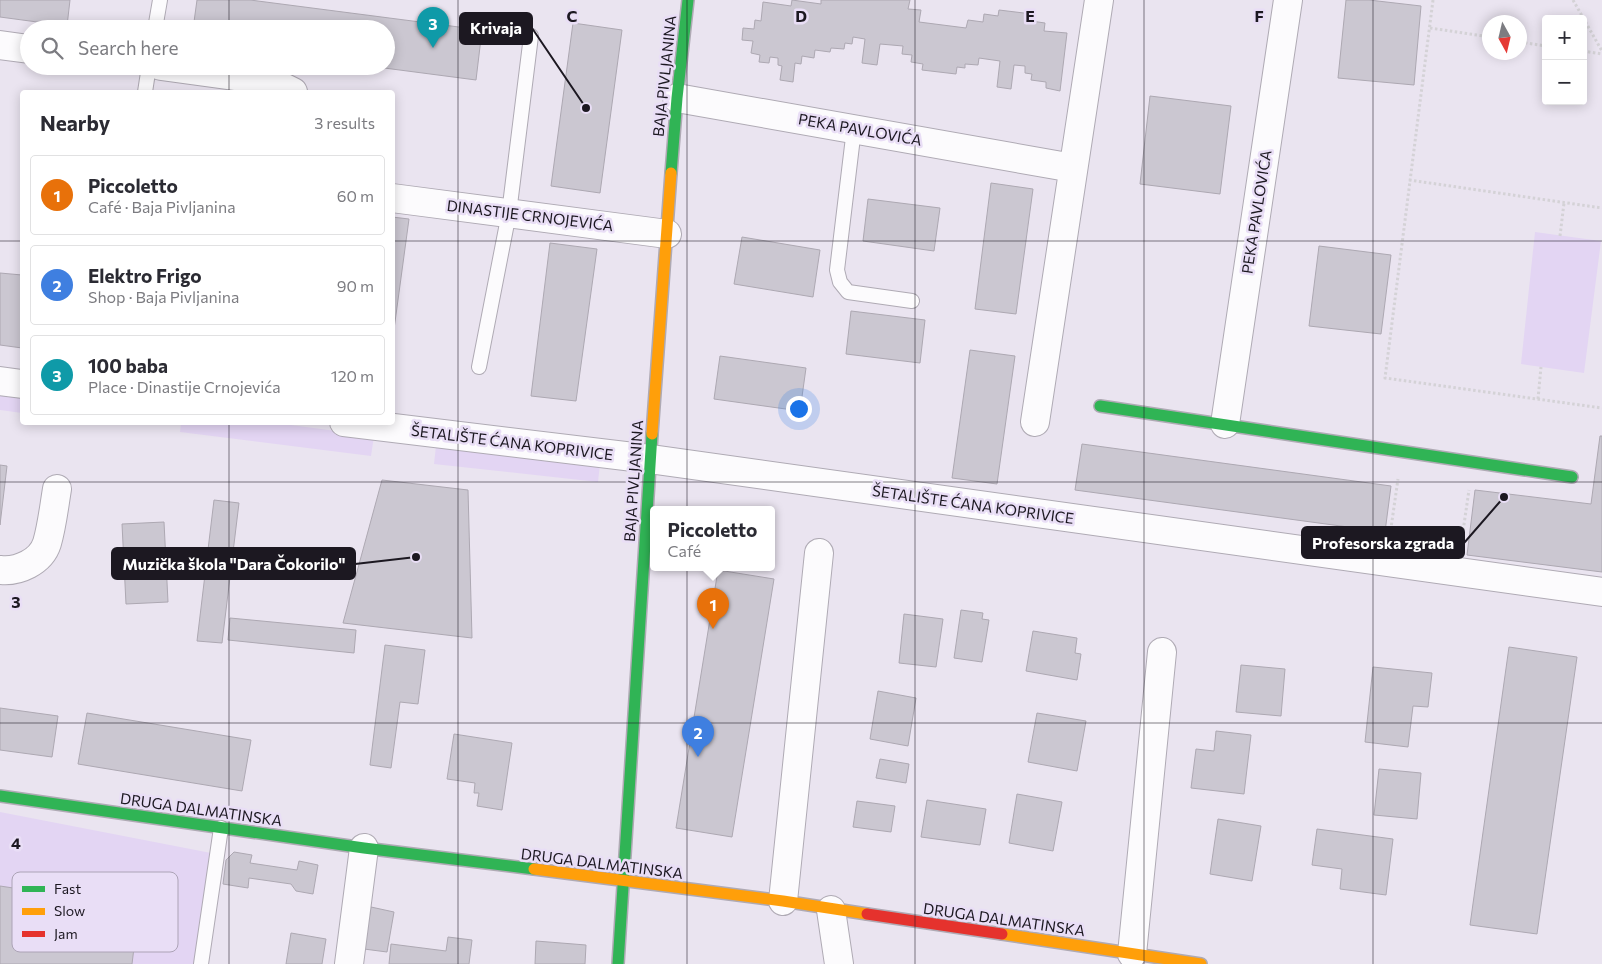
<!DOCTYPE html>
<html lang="en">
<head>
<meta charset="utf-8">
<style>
	body { margin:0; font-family:Commissioner,sans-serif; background:#f7f7f7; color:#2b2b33 }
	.controls { position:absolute; right:15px; top:15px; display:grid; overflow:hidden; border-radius:5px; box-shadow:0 2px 12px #0003 }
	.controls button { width:45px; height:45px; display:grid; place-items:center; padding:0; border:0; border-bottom:1px solid #e1e1e2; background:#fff; color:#2b2b33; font:25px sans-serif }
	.compass { position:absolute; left:1482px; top:15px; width:45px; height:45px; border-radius:50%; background:#fff; box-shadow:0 2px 12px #0003; rotate:172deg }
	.you { position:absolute; left:798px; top:408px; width:18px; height:18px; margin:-12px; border:4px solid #fff; border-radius:50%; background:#1a73e8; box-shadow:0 0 0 8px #1a73e833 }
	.badge { display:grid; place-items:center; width:32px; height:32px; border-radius:50%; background:#d93025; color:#fff; font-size:16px; font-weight:700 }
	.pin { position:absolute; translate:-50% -41px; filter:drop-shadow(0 1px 2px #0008) }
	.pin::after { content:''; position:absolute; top:26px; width:18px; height:15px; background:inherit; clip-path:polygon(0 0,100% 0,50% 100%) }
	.popup { position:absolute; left:650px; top:506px; width:125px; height:65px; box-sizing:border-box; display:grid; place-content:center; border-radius:5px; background:#fff; filter:drop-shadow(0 1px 4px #0005); font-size:16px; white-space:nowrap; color:#7c7c81 }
	.popup b { font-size:19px; color:#2b2b33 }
	.popup::after { content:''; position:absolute; left:50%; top:100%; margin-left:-10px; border:10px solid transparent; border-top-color:#fff }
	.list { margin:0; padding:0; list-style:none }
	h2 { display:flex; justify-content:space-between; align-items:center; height:65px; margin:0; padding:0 20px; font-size:21px }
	h2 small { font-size:16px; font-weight:400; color:#7c7c81 }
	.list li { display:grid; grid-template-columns:32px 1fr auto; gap:15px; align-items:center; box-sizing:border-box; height:80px; margin:0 10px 10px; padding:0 10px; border:1px solid #e1e1e2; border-radius:5px }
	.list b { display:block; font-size:19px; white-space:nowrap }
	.list p { margin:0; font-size:16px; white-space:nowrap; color:#7c7c81 }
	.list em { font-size:16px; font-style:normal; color:#7c7c81 }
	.icon { flex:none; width:28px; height:28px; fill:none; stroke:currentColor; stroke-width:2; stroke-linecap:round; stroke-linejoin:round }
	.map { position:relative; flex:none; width:1602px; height:964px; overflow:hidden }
	.search { position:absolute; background:#fff; box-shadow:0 2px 12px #0003; left:20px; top:20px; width:375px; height:55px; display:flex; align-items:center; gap:12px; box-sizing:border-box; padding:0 18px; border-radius:28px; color:#7c7c81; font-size:19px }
	.panel { position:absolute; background:#fff; box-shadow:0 2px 12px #0003; left:20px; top:90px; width:375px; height:335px; border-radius:5px }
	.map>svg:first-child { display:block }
	.green { fill:#e3d5f3 }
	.building { fill:#cbc7d1; stroke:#ada8b2 }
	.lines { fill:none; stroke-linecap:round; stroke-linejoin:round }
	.lane-casing { stroke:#afaab4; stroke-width:16 }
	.street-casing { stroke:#afaab4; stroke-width:30 }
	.fast-casing { stroke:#afaab4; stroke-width:14 }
	.slow-casing { stroke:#afaab4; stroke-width:14 }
	.jam-casing { stroke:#afaab4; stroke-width:14 }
	.path { stroke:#d4d2d6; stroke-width:3; stroke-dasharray:2.5 2.5; stroke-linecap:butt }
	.lane { stroke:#fcfbfd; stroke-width:14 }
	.street { stroke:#fcfbfd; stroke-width:28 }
	.fast { stroke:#30b455; stroke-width:11 }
	.slow { stroke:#ff9f0a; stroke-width:11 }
	.jam { stroke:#e5322d; stroke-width:11 }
	.grid { fill:none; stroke:#1c1821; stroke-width:1; stroke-opacity:0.55 }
	.labels { text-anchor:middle; stroke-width:5; stroke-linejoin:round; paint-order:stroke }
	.street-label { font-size:15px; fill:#1c1821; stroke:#e9def6 }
	.key { fill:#e9def6; stroke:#aca3b6; stroke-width:1 }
	.key-label { font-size:14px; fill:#1c1821 }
	.grid-label { font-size:16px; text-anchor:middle; font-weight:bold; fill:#1c1821; stroke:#e9def6; stroke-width:5; stroke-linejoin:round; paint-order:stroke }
	.leader { fill:none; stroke:#1c1821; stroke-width:2 }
	.callout-dot { fill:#1c1821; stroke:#e9def6; stroke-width:2 }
	.callout { fill:#1c1821; stroke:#1c1821; stroke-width:2 }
	.callout-label { font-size:16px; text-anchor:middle; font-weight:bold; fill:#fff }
</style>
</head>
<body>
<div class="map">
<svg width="1602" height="964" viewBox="0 0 1602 964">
	<rect width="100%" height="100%" fill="#eae4f0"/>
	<path class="green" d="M1535 232 1601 241 1584 373 1521 364Z
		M0 389 22 392V413L0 410Z
		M268 422 374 436 371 456 180 432 181 423Z
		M436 446 600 464 598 482 434 464Z
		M0 812 211 853 198 964H0Z"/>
	<path class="building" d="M0 0H70L67 26 0 17Z
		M197 0H250L482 30 476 80 369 66H386V29H193Z
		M792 0 821 4V0H910L908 9 921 10 919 22 966 28 968 20 983 22 984 14 998 16 999 10 1032 14 1031 21 1045 23 1044 31 1067 33 1060 91 1046 88V82L1031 80 1032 74 1025 73V66L1014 65 1011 89 997 87 1000 61 979 58 978 65 965 64V68L957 67 956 74 922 70 923 64 911 62 912 55 902 54 903 46 880 44 877 65 862 63 865 39 853 37 852 44 845 43 844 49 831 48 830 52 815 50 814 58 802 56 801 64 795 63 793 82 780 80 782 66 778 65V58L770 57 769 63 759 62 760 55 751 53 753 41 742 40 743 28 754 29 755 20 761 21 763 2 791 6Z
		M1346 0H1369L1421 6 1414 85 1338 78Z
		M573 23 622 30 600 193 551 186Z
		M1150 96 1231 106 1220 194 1140 184Z
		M991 183 1033 189 1016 314 975 309Z
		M868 199 940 208 934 251 863 241Z
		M392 217 409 219 392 344Z
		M742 237 820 250 813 297 734 284Z
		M550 243 597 249 576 401 531 396Z
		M1319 246 1391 255 1381 334 1309 326Z
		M0 273 22 275V348L0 345Z
		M851 311 925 320 920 363 846 354Z
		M970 350 1015 356 997 484 952 478Z
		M720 356 806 368 800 411 714 399Z
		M1600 436H1602V572L1467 555 1475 490 1591 504Z
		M1082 444 1391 486 1385 532 1075 490Z
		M0 465 7 466 0 525Z
		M382 480 468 490 472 638 343 623Z
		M214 500 239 503 222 643 197 641Z
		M164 522 168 602 126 604 122 524Z
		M718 570 774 579 732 837 676 828Z
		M961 610 983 613 982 619 989 620 982 662 954 658Z
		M904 614 943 619 936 667 899 663Z
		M230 618 356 630 354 653 228 640Z
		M1033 631 1077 638 1075 653 1081 654 1077 680 1026 671Z
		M385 645 425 650 418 704 400 702 391 768 370 765Z
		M1509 647 1577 657 1537 934 1470 925Z
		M1241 665 1285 669 1281 716 1236 712Z
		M1373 667 1432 673 1428 707 1413 706 1408 747 1365 742Z
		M878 691 916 698 908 746 870 739Z
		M0 708 58 716 52 757 0 750Z
		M87 713 251 740 242 791 78 764Z
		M1037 713 1086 721 1077 771 1028 762Z
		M1216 731 1251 735 1244 794 1191 788 1196 749 1214 751Z
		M454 734 512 743 502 810 477 806 479 793H474L475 783 447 779Z
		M880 759 909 764 906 783 876 778Z
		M1379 769 1421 773 1417 819 1374 815Z
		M1017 794 1062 802 1053 851 1009 843Z
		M927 800 986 809 980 845 921 837Z
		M857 801 895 806 891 832 853 827Z
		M1218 819 1261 826 1252 881 1210 874Z
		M1317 829 1393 839 1386 895 1340 889 1342 869 1312 865Z
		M234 852 252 855 250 863 297 870 299 861 318 865 313 894 296 891 291 884 249 878 248 888 223 884 226 860Z
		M0 886 139 907 132 964H0Z
		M371 907 394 912 387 952 364 949Z
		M291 933 326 939 322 964H286Z
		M448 937 472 940 469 964H389L391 944 446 951Z
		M536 941 586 945 585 964H535Z"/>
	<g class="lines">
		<defs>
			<path id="lane" d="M155 29 160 0
				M145 92 149 66
				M854 129 837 270 840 282 848 292 912 301
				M479 367 509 213 531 36
				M201 964 221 828"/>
			<path id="street" d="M0 45 29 49
				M161 66 271 81 293 92
				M677 98 1073 168
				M392 198 667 234
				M0 381 22 384
				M344 422 650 459 1602 592
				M1035 422 1099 0
				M1225 424 1288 0
				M0 570C18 572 41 562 47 543 52 526 54 507 57 489
				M783 901 819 553
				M831 910 839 964
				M1132 954 1162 652
				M349 964 364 848"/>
			<path id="fast" d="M671 173 677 98 688 0
				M1100 406 1572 477
				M0 796 364 848 534 869
				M618 964 652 434"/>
			<path id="slow" d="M652 434 671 173
				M534 869 783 901 867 914
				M1002 934 1201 964"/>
			<path id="jam" d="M867 914 1002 934"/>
		</defs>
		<use href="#lane" class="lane-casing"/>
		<use href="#street" class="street-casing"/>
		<use href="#fast" class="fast-casing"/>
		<use href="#slow" class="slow-casing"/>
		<use href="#jam" class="jam-casing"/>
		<path class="path" d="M1433 0 1385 378 1602 408
			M1573 0 1602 51
			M1430 28 1490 37
			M1520 42 1546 46
			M1583 51 1602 54
			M1409 180 1602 208
			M1560 236 1564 203
			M1538 399 1541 367
			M1390 535 1398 479
			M1461 545 1469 490"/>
		<use href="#lane" class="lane"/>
		<use href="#street" class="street"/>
		<use href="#fast" class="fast"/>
		<use href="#slow" class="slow"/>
		<use href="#jam" class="jam"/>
	</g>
	<path class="grid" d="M229 0V29M458 0V964M687 0V964M915 0V964M1144 0V964M1373 0V964M229 66V92M0 241H22M392 241H1602M229 422V964M0 482H1602M0 723H1602"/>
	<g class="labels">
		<g class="street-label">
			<text transform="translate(665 76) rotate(-84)" y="5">BAJA PIVLJANINA</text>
			<text transform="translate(860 130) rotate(10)" y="5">PEKA PAVLOVIĆA</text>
			<text transform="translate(1257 212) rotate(-81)" y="5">PEKA PAVLOVIĆA</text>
			<text transform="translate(530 216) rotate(7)" y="5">DINASTIJE CRNOJEVIĆA</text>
			<text transform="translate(512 443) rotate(7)" y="5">ŠETALIŠTE ĆANA KOPRIVICE</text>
			<text transform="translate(634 481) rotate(-86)" y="5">BAJA PIVLJANINA</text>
			<text transform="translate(973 505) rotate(8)" y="5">ŠETALIŠTE ĆANA KOPRIVICE</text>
			<text transform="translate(201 810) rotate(8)" y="5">DRUGA DALMATINSKA</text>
			<text transform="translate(602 864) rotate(7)" y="5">DRUGA DALMATINSKA</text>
			<text transform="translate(1004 920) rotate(8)" y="5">DRUGA DALMATINSKA</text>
		</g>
	</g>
	<rect x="12" y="872" width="166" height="80" rx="8" class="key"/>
	<rect x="22" y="886" width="23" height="6" fill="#30b455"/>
	<rect x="22" y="908" width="23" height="7" fill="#ff9f0a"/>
	<rect x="22" y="931" width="23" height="6" fill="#e5322d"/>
	<g class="key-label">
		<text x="54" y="894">Fast</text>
		<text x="54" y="916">Slow</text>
		<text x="54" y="939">Jam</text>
	</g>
	<g class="grid-label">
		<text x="572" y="22">C</text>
		<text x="801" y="22">D</text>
		<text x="1030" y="22">E</text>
		<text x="1259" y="22">F</text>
		<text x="16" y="608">3</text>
		<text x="16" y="849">4</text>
	</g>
	<path class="leader" d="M586 108L532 28M1504 497L1464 543M416 557L355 564"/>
	<g class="callout-dot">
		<circle cx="586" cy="108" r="5"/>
		<circle cx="1504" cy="497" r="5"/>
		<circle cx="416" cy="557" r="5"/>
	</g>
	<g class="callout">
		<rect x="460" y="13" width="72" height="31" rx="5"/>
		<rect x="1302" y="527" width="162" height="31" rx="5"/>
		<rect x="112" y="548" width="243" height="31" rx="5"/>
	</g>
	<g class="callout-label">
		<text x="496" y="34">Krivaja</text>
		<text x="1383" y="549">Profesorska zgrada</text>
		<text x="234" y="570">Muzička škola "Dara Čokorilo"</text>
	</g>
</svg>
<div class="controls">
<button>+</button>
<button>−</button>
</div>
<svg class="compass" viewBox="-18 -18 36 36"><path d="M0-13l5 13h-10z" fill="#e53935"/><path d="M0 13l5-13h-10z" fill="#7c7c81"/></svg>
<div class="you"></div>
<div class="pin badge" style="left:713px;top:629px;background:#e8710a">1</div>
<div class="popup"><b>Piccoletto</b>Café</div>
<div class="pin badge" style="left:698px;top:757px;background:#3f7fe0">2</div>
<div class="pin badge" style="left:433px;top:48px;background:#0f9aa8">3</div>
<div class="search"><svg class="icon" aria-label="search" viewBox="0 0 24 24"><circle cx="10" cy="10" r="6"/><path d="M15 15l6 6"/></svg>Search here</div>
<section class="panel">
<h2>Nearby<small>3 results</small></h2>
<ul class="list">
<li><span class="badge" style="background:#e8710a">1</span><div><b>Piccoletto</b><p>Café · Baja Pivljanina</p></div><em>60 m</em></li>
<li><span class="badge" style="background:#3f7fe0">2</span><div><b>Elektro Frigo</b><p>Shop · Baja Pivljanina</p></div><em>90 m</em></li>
<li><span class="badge" style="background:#0f9aa8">3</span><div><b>100 baba</b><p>Place · Dinastije Crnojevića</p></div><em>120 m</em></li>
</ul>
</section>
</div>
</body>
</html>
